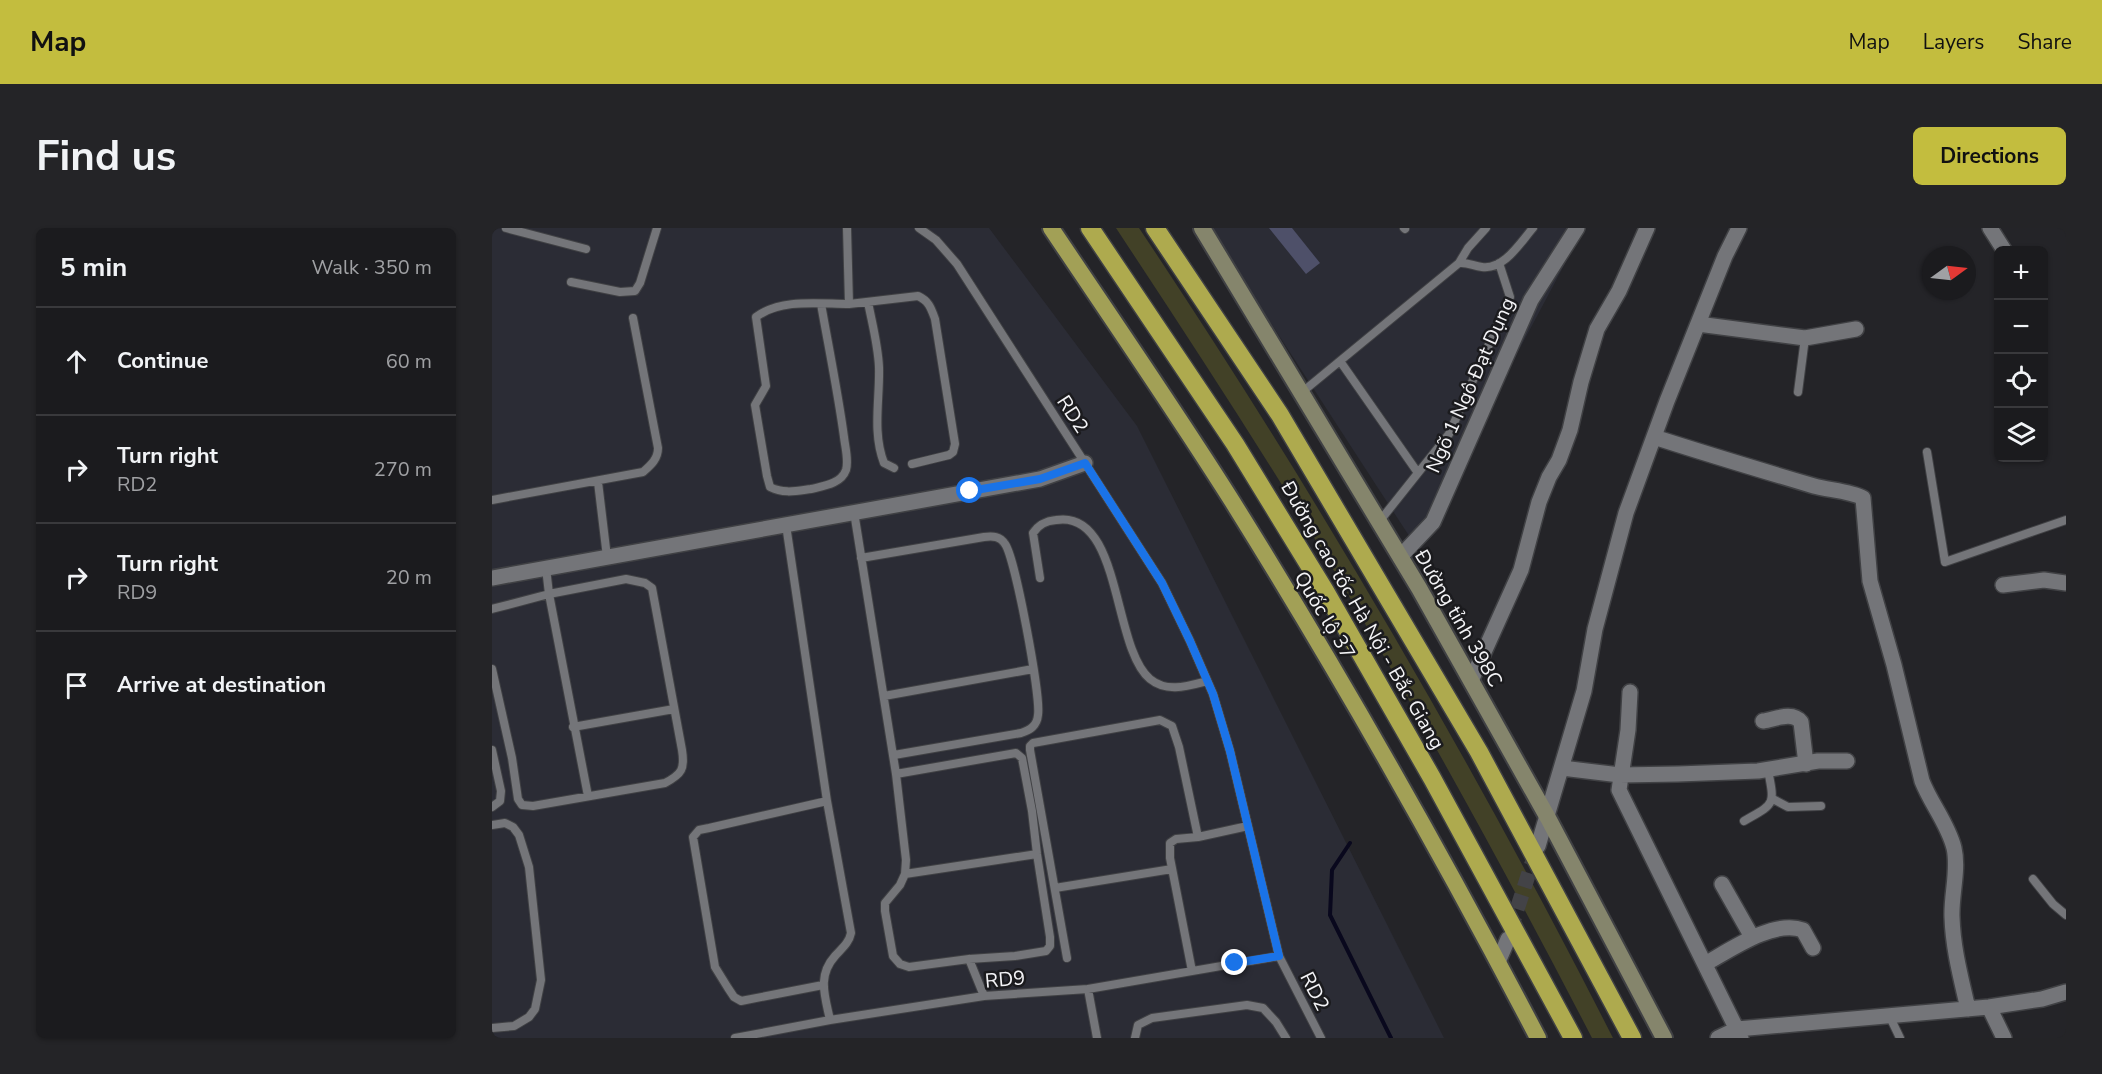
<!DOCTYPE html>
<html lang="en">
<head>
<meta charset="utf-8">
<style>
	body { margin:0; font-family:"Nunito Sans",sans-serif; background:#242427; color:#f1f3f6 }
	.controls { position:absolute; right:18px; top:18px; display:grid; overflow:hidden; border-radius:9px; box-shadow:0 2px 4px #0004 }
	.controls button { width:54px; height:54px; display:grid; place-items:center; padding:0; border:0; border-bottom:2px solid #39393c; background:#1b1b1e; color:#f1f3f6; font:30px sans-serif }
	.compass { position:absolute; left:1430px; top:18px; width:54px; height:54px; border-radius:50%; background:#1b1b1e; box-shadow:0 2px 4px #0004; rotate:75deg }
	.stop { position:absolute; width:18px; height:18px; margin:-14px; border:4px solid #1a73e8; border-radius:50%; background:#fff }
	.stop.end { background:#1a73e8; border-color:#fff; box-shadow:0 2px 6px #0008 }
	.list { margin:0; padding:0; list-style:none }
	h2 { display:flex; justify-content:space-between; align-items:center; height:78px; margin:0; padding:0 24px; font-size:26px }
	h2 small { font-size:20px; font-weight:400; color:#a0a1a4 }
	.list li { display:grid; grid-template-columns:39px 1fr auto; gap:18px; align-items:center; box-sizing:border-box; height:108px; padding:0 24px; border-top:2px solid #39393c }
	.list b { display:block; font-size:22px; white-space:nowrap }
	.list p { margin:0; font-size:20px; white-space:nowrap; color:#a0a1a4 }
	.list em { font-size:20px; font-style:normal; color:#a0a1a4 }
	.icon { flex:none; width:33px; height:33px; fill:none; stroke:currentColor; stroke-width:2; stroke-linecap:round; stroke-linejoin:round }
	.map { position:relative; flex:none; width:1574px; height:810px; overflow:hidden; border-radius:9px }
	header { display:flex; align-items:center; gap:36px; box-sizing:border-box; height:84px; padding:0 30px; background:#c3bd3e; color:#111 }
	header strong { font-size:28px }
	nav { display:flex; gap:33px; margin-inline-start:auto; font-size:21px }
	.intro { display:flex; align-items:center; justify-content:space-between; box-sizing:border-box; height:144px; padding:0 36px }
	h1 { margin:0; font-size:42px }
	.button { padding:15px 27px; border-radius:9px; background:#c3bd3e; color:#111; font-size:21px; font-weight:700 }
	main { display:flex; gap:36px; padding:0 36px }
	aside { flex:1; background:#1b1b1e; border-radius:9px; box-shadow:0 2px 4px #0004 }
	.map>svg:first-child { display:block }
	.built { fill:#2b2c35 }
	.green { fill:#424127 }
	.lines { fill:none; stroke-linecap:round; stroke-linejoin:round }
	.stream { stroke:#09081d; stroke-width:4 }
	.building { fill:#4e5069 }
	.minor-tunnel { stroke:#434347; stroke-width:15; stroke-dasharray:15 8; stroke-linecap:butt }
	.service-casing { stroke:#404144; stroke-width:10 }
	.minor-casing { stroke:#404144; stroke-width:18 }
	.secondary-casing { stroke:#404144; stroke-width:20 }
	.trunk-casing { stroke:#404144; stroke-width:20 }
	.motorway-casing { stroke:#404144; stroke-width:21 }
	.service { stroke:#747579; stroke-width:8 }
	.minor { stroke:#747579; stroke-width:15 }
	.secondary { stroke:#85856c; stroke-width:16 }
	.trunk { stroke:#a2a056; stroke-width:16 }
	.motorway { stroke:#aeaa4e; stroke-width:18 }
	.route { stroke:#1a73e8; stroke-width:8 }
	.labels { text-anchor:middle; stroke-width:5; stroke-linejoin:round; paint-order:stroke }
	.street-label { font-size:20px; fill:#f4f4f7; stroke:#1b1b1e }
</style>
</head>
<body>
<header>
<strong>Map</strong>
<nav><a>Map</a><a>Layers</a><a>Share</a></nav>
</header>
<div class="intro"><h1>Find us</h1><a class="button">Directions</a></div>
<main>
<aside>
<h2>5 min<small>Walk · 350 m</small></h2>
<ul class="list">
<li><svg class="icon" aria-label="ahead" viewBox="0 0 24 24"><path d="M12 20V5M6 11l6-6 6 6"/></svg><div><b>Continue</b></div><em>60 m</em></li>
<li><svg class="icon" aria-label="right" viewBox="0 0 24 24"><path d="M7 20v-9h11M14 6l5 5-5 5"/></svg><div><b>Turn right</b><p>RD2</p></div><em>270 m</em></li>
<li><svg class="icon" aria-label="right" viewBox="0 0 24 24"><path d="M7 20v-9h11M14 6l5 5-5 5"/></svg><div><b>Turn right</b><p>RD9</p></div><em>20 m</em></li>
<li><svg class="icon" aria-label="arrive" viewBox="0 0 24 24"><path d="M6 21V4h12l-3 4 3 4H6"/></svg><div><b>Arrive at destination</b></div></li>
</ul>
</aside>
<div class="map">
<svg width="1574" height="810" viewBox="0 0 1574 810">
	<rect width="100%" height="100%" fill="#242428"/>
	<path class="built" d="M0 0H497L645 198 952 810H0Z
		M717 0H1092L923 317Z"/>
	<path class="green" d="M624 0H647C821 260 979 531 1121 810H1100C1022 659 940 510 854 363 782 240 703 120 624 0Z"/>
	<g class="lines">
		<path class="stream" d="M858 615 840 642 838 687 899 810"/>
	</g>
	<path class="building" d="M777 0H800L828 35 814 46Z"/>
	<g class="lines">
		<path class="minor-tunnel" d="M1018 703 1045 620"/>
		<defs>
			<path id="service" d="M14 0 94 21
				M355 0 357 76 426 68C437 73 439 80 443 91L463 216 461 224 457 227 420 236
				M427 0 444 12 465 36 670 355 698 413 721 466 738 523 787 728 829 810
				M912 0 913 1
				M967 35 976 20 994 0
				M79 54 128 64 143 63 148 55 165 0
				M376 74C380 95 386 117 387 139 388 171 380 204 392 235L402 240
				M329 76C337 121 346 165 352 209 353 219 357 232 354 242 349 256 331 258 319 261 304 263 292 266 278 259L275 248 263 177 274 158 264 89C289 70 328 76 357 76
				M848 133 926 245
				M1306 164 1313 110
				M809 165 967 35C976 34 981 38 990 39 1012 42 1028 15 1041 0
				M1435 224 1453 334 1574 292
				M106 254 115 329
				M0 272 151 244C159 237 166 231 166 220L141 90
				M362 284 404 546 414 632 413 646 408 657 393 675V683L401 728 408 736 417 739 477 731 523 728 554 723 558 718V709L545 626 540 583 530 530 524 525 404 546
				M887 294 957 206 1018 69 1007 35
				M294 297 335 573 359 705C357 715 350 720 343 728 325 748 333 768 338 792
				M369 330 492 309C501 308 508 308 513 316 523 329 549 468 546 487 545 498 538 502 529 505L402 527
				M548 350 541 305C547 296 554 293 564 292 630 281 620 420 658 451 675 465 696 458 715 453
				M0 381 57 366 96 568
				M0 441 20 530 26 571 30 577 41 578 173 555C190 546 193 541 190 522L160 360 153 355 134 351 57 366 54 340
				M392 468 541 441
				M81 499 182 481
				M0 522 9 563 8 573 0 579
				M1281 571 1296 579 1329 578
				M1252 593C1283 575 1283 578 1276 542
				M0 597 13 595 21 599 27 607 37 639 49 752 43 781 37 789 22 798 0 800
				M413 646 545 626
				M1541 651 1561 676 1574 687
				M563 660 680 641
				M575 730 538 522V518L541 515 668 492 680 498 687 519 706 609 756 598
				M477 731 492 768
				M700 743 678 630V615L684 611 706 609
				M331 757 249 773 242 769 236 760 223 739 201 609 207 602 217 600 335 573
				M596 761 605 810
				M1397 787 1408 810
				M243 810 338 792 492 768 596 761 787 728
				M643 810 646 797 660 790 755 777 771 780 784 794 794 810"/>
			<path id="minor" d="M1498 0 1512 22
				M1206 96 1313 110 1364 101
				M1162 209C1215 226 1268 242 1322 258 1336 262 1359 263 1371 270L1378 353 1402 437 1430 553C1439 576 1456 596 1462 620 1467 642 1459 667 1460 689 1461 721 1469 750 1476 781
				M908 329 941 294 1039 72 1085 0
				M0 350 548 251 593 235
				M1511 357 1552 352 1574 355
				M979 453 1029 342 1047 274 1057 249 1067 232 1078 202 1089 154 1105 101 1127 63 1155 0
				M1138 464 1136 502 1127 562 1249 810
				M1271 493C1284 491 1300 483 1309 494L1314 536
				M1070 540 1128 547 1186 546 1266 543 1326 533H1355
				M1046 618 1092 463 1103 401 1134 285 1175 173 1233 28 1247 0
				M1230 656 1260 709
				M1006 734 1016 711
				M1213 736C1238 722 1282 691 1311 702L1321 720
				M1497 779 1512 810
				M1226 810 1245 801 1497 779 1550 771 1574 764"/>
			<path id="secondary" d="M710 0 927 360 1056 590 1172 810"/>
			<path id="trunk" d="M559 0C620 91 682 181 740 273 849 448 951 628 1046 810"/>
			<path id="motorway" d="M598 0 743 216 833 363 940 550 1081 810
				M663 0 788 187 987 524 1140 810"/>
		</defs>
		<use href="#service" class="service-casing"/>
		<use href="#minor" class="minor-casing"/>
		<use href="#secondary" class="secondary-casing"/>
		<use href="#trunk" class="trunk-casing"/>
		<use href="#motorway" class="motorway-casing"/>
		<use href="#service" class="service"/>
		<use href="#minor" class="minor"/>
		<use href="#secondary" class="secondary"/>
		<use href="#trunk" class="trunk"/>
		<use href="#motorway" class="motorway"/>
	</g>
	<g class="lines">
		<path class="route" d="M478 263 548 251 593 235 670 355 698 413 721 466 738 523 787 728 743 735"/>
	</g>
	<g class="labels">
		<g class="street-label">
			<text transform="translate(978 157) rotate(-66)" y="7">Ngõ 1 Ngô Đạt Dụng</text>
			<text transform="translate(581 186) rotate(57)" y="7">RD2</text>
			<text transform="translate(833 387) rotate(59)" y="7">Quốc lộ 37</text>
			<text transform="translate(871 387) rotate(60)" y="7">Đường cao tốc Hà Nội - Bắc Giang</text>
			<text transform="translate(967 390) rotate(60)" y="7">Đường tỉnh 398C</text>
			<text transform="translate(513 751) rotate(-5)" y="7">RD9</text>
			<text transform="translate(823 763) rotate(63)" y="7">RD2</text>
		</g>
	</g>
</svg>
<div class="controls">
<button>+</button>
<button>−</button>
<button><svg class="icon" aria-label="locate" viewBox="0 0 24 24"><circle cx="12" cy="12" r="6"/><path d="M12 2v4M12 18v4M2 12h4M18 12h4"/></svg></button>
<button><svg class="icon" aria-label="layers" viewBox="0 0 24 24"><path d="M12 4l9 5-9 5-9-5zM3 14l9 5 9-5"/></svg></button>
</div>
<svg class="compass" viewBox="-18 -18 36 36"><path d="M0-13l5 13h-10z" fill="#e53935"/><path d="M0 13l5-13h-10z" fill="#a0a1a4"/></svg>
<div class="stop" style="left:478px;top:263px"></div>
<div class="stop end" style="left:743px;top:735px"></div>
</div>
</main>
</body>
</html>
